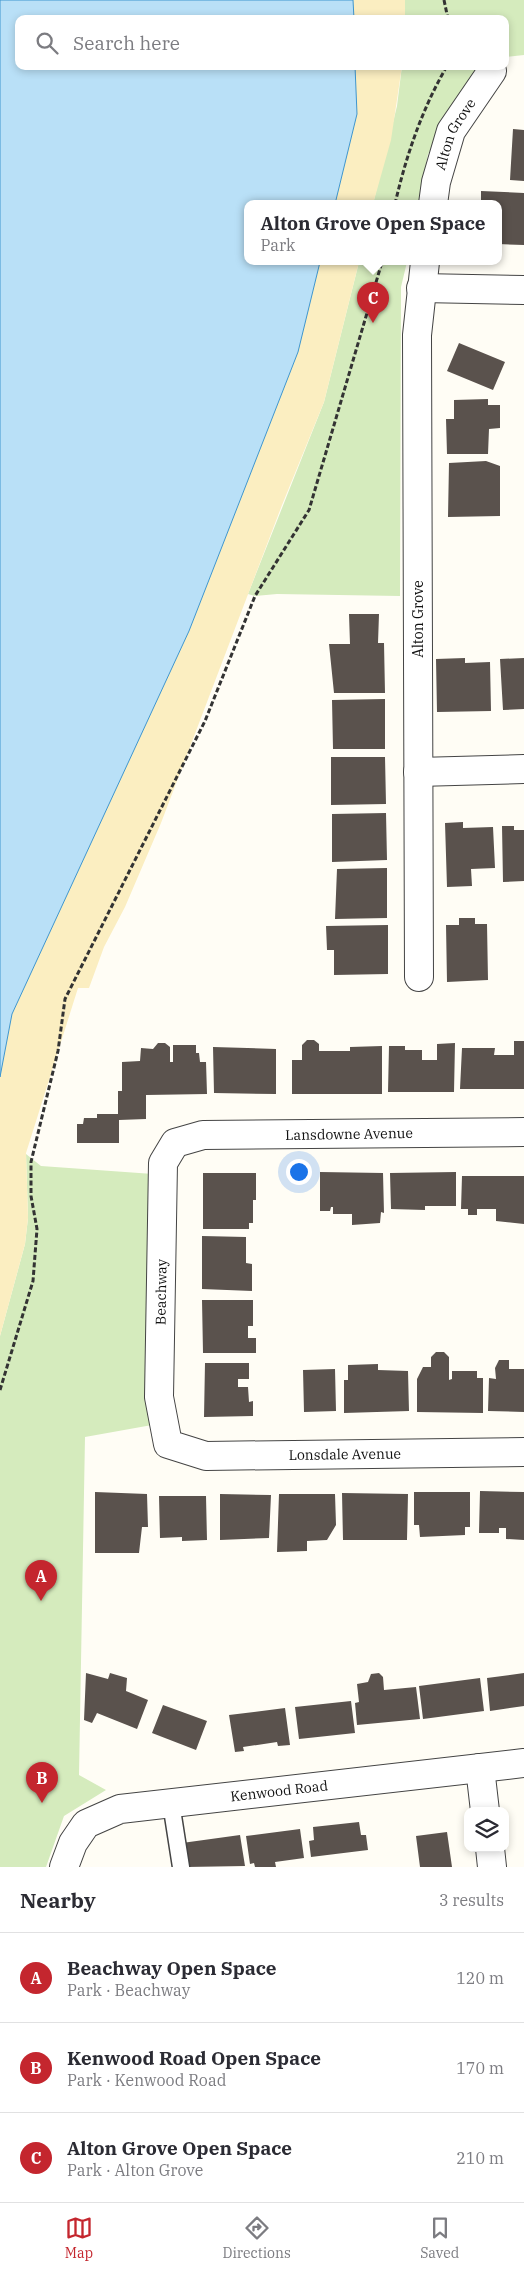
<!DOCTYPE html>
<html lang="en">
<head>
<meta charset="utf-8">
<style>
	body { margin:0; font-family:"IBM Plex Serif",serif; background:#f7f7f7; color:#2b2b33 }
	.controls { position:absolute; right:15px; bottom:15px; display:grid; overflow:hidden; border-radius:10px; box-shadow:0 2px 8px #0003 }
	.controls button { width:45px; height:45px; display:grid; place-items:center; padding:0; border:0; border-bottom:1px solid #e1e1e2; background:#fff; color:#2b2b33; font:25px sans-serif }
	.you { position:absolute; left:298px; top:1171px; width:18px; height:18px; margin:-12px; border:4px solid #fff; border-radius:50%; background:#1a73e8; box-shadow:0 0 0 8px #1a73e833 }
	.badge { display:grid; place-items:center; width:32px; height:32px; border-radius:50%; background:#c4262e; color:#fff; font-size:16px; font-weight:700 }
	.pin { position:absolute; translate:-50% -41px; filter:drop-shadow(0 1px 2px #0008) }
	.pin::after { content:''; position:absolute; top:26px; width:18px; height:15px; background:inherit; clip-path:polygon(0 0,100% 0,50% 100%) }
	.popup { position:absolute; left:244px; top:200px; width:258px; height:65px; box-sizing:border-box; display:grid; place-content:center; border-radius:10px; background:#fff; filter:drop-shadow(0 1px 4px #0005); font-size:16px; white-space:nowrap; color:#7c7c81 }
	.popup b { font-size:19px; color:#2b2b33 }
	.popup::after { content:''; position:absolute; left:50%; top:100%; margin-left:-10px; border:10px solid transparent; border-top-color:#fff }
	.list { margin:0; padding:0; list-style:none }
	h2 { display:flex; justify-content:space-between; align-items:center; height:65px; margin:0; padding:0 20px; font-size:21px }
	h2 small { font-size:16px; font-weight:400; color:#7c7c81 }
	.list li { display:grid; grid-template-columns:32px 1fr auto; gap:15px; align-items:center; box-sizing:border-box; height:90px; padding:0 20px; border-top:1px solid #e1e1e2 }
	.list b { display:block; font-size:19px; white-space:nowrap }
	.list p { margin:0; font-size:16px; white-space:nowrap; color:#7c7c81 }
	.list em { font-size:16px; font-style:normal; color:#7c7c81 }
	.icon { flex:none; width:28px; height:28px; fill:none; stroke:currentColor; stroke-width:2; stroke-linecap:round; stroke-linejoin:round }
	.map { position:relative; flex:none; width:524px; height:1867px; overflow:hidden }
	.search { position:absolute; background:#fff; box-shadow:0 2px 8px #0003; left:15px; right:15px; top:15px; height:55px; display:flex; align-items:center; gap:12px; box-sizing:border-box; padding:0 18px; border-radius:10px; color:#7c7c81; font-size:19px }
	.sheet { height:335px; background:#fff }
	nav { display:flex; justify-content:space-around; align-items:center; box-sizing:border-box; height:70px; border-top:1px solid #e1e1e2; background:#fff; font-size:14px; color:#7c7c81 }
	nav a { display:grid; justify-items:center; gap:2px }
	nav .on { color:#c4262e }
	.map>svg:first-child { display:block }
	.green { fill:#d5ebbd }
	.sand { fill:#fbeec1 }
	.water { fill:#b9e0f7; stroke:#3f96cf }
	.building { fill:#5a524d }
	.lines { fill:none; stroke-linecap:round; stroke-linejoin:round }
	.service-casing { stroke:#444; stroke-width:19 }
	.minor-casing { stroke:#444; stroke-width:30 }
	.path { stroke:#333; stroke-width:3; stroke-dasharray:5 2.5; stroke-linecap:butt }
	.service { stroke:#fff; stroke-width:16 }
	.minor { stroke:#fff; stroke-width:28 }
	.labels { text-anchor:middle; stroke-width:5; stroke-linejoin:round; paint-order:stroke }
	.street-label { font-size:14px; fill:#111; stroke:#fff }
</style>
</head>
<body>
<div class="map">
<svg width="524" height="1867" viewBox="0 0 524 1867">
	<rect width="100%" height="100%" fill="#fffdf5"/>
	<path class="green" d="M405 0H524V55L505 57V19H405Z
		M402 66H482L428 154 418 204H373L397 106Z
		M359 262H407L401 287 400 596 277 594 255 596 248 594 324 402Z
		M26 1154 41 1166 153 1174 152 1425 85 1437 79 1775 106 1790 64 1816 46 1867H0V1336L25 1244 28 1218Z"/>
	<path class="sand" d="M285 0H405V19H285Z
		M285 66H402L391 140 373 204H265Z
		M250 262H359L324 402 282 505 161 823 125 907 104 947 89 988H78L26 1153 28 1218 25 1244 0 1336V934Z"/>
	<path class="water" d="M0 0H353L354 19H19V66H355L357 114 335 204H248V262H320L298 352 189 631 12 1014 0 1077Z"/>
	<path class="building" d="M513 129 524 130V181L510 180Z
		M481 191 524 193V245L498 244V204H481Z
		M459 343 505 362 493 390 447 371Z
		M488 399V405H500V428L489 429 488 454H447L446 419H454V400Z
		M486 461 500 466V516L448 517 449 463Z
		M349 614H379L378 643H384L385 693H334L329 644H350Z
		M465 658V663L490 662 491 711 437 712 436 659Z
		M524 658V709L503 710 500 659Z
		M385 699V749H333L332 700Z
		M331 757H385L386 804 331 805Z
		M386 813 387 860 332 862V814Z
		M463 822V828L493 827 495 868 471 869 472 886 447 887 445 823Z
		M502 826H514V830H524V881L503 882Z
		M387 868V918L335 919 337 869Z
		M459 918H475V924H487L488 980 447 982 446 925H459Z
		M388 925V974L334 975V950H327L326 926Z
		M307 1040H314L319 1044V1051H350V1047L382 1046V1094H292V1060H302V1045Z
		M514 1041H524V1089H460L462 1048H495L494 1055H514Z
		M158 1043H165L170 1047V1062H173V1045H196V1053H199L200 1062H206L207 1094 146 1095V1119L119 1120V1143H77V1124H83L84 1118H97V1114H118V1091H122V1062L140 1061 141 1048 153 1049Z
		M455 1043 454 1092H388L389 1046H405V1050H422V1060H437V1044Z
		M213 1047 276 1049V1094L214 1093Z
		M320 1172 383 1173 384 1213 381 1212 380 1223 352 1225V1214H333V1207H331L330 1211H320Z
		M456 1172V1206H425V1210L391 1209 390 1173Z
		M203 1173H256V1200H253V1223H249V1229H203Z
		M462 1176H524V1224L496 1221V1209H477V1215H468V1209H461Z
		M202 1236 246 1237V1263L252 1264V1291L202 1289Z
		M202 1300H253V1326H248V1338H256V1353H203Z
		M436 1352H444L449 1357V1380L452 1379V1371H477V1378H483V1413L417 1412V1379L423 1367H431V1357Z
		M499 1360H509V1369H524V1412L488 1411 489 1378 496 1379 495 1368Z
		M205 1363H249V1379H238V1387H248L249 1402 253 1401V1416L204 1417Z
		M378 1364V1370L408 1371 409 1411 344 1413V1380H348V1365Z
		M335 1369 336 1411 304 1412 303 1370Z
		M480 1491 524 1492V1540L506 1539V1528H499V1533H479Z
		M95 1492 147 1494 148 1527H142L139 1553H95Z
		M414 1492H470V1527H465V1535L420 1537 419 1525H414Z
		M342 1493 408 1494 407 1540H343Z
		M220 1494 271 1495 269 1538 220 1540Z
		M279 1494H335L336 1525 327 1540 307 1541V1551L277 1552Z
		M159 1496H206L207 1540 182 1541V1537L160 1538Z
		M86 1673 108 1679 110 1673 127 1678 126 1691 148 1700 137 1729 97 1713 92 1723 84 1720Z
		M379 1673 383 1677 384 1690 416 1687 420 1719 357 1725 355 1703 359 1702 357 1684 368 1682 371 1674Z
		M524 1673V1706L490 1711 487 1678Z
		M480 1678 484 1711 423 1719 419 1686Z
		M351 1701 355 1733 299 1739 295 1707Z
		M163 1705 207 1721 196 1750 152 1733Z
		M285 1708 290 1745 278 1746 277 1742 243 1747 244 1751 235 1752 229 1715Z
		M359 1822 361 1835H366L368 1850 311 1857 309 1841 314 1840 313 1827Z
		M300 1829 304 1858 275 1862 276 1867H255L254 1863 250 1864 246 1836Z
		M447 1832 452 1867H420L416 1836Z
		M240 1835 245 1866 186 1867 182 1843Z"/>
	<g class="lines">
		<defs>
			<path id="service" d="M171 1803 181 1867"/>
			<g id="minor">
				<path id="s1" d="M433 204 436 182 451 131 492 71"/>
				<path d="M421 288 524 290"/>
				<path d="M418 772 524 769"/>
				<path d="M419 977 417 335 425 262"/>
				<path id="s2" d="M524 1132 203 1135 175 1143 163 1163 159 1397 168 1444 206 1456 524 1452"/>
				<path d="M480 1768 485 1811"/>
				<path d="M490 1848 492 1867"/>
				<path id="s3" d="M64 1867 73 1843 86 1824 120 1809 524 1763"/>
			</g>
		</defs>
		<use href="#service" class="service-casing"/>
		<use href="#minor" class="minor-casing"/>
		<path class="path" d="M444 0 448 19
			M395 204C406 156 422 109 447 66
			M0 1390 33 1281 37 1229 31 1196V1162L58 1051 65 999 205 721 255 596 309 510 382 262"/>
		<use href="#service" class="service"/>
		<use href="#minor" class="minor"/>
	</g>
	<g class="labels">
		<g class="street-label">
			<text dy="5" stroke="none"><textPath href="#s1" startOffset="74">Alton Grove</textPath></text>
			<text transform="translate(418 619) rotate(-90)" y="5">Alton Grove</text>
			<text transform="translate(349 1134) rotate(-1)" y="5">Lansdowne Avenue</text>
			<text transform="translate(161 1292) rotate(-89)" y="5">Beachway</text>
			<text dy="5" stroke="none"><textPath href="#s2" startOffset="834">Lonsdale Avenue</textPath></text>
			<text dy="5" stroke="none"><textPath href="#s3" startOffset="246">Kenwood Road</textPath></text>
		</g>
	</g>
</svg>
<div class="controls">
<button><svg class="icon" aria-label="layers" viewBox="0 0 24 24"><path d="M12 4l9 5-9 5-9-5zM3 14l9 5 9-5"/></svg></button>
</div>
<div class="you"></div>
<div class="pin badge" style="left:41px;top:1601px">A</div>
<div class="pin badge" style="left:42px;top:1803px">B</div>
<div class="pin badge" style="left:373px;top:323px">C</div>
<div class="popup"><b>Alton Grove Open Space</b>Park</div>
<div class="search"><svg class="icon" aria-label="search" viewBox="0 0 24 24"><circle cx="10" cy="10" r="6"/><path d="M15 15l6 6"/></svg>Search here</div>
</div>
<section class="sheet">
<h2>Nearby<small>3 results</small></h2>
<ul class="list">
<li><span class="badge">A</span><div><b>Beachway Open Space</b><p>Park · Beachway</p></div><em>120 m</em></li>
<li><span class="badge">B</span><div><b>Kenwood Road Open Space</b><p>Park · Kenwood Road</p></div><em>170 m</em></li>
<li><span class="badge">C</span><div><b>Alton Grove Open Space</b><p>Park · Alton Grove</p></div><em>210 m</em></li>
</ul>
</section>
<nav>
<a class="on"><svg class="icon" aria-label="map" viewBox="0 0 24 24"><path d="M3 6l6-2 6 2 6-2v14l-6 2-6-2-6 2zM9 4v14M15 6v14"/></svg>Map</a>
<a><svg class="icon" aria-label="directions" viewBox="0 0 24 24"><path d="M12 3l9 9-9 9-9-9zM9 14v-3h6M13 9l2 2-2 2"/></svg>Directions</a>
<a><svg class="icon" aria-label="saved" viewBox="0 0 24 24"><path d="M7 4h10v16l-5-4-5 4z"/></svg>Saved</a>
</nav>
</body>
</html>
